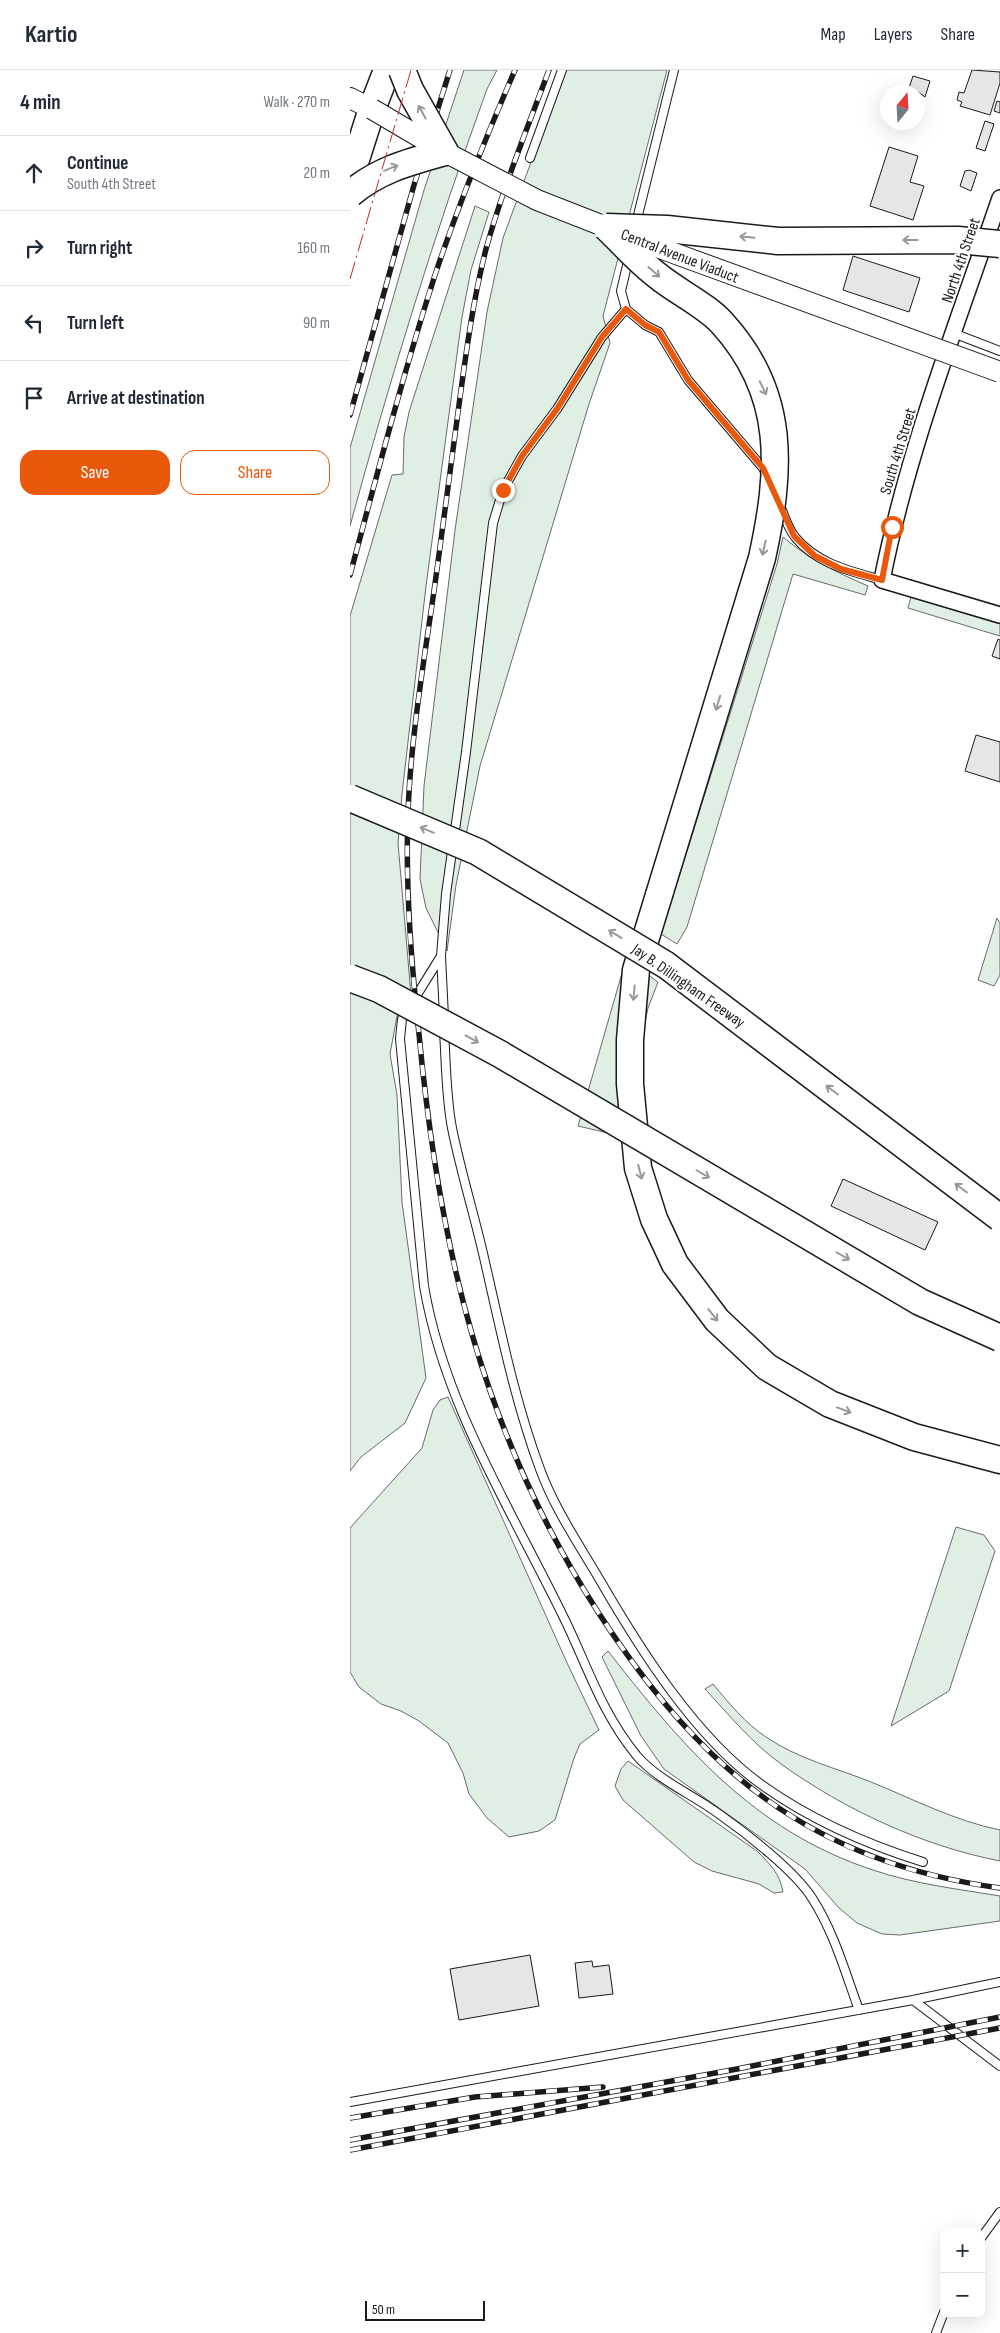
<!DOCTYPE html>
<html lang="en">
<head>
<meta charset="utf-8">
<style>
	body { margin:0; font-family:"Sofia Sans Condensed",sans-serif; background:#f6f6f7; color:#1f2937 }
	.controls { position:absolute; right:15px; bottom:15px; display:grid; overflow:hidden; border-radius:10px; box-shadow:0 5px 20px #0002 }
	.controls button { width:45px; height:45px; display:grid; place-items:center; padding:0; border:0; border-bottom:1px solid #e0e1e3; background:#fff; color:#1f2937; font:25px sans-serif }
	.compass { position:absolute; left:530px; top:15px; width:45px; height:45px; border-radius:50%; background:#fff; box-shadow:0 5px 20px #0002; rotate:18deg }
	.scale { position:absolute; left:15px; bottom:12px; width:120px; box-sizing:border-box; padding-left:5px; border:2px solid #1a1a1a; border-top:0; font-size:14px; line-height:18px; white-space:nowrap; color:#1a1a1a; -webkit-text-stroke:4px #fff; paint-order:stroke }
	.stop { position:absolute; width:15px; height:15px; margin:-11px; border:4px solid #ea580c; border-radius:50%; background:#fff }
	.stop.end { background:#ea580c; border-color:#fff; box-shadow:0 1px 5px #0008 }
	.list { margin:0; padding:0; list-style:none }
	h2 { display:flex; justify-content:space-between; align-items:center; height:65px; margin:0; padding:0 20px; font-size:21px }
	h2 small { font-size:16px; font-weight:400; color:#747a83 }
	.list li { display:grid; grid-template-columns:32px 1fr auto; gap:15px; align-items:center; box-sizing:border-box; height:75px; padding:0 20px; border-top:1px solid #e0e1e3 }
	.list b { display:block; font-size:19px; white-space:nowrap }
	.list p { margin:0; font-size:16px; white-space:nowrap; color:#747a83 }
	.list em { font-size:16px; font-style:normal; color:#747a83 }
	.actions { display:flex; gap:10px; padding:15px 20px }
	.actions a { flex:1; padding:11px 0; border:1px solid #ea580c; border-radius:15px; text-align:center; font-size:18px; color:#ea580c }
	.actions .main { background:#ea580c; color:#fff }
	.icon { flex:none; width:28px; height:28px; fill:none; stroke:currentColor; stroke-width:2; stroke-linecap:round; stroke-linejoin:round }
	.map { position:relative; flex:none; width:650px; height:2263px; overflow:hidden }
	header { display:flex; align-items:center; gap:30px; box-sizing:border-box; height:70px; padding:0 25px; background:#fff; border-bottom:1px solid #e0e1e3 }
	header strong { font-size:24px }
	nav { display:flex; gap:28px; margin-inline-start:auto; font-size:18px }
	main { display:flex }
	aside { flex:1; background:#fff }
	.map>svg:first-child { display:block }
	.green { fill:#e0efe3; stroke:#6a6a6a }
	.building { fill:#e6e6e6; stroke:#1a1a1a }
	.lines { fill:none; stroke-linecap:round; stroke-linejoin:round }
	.service-casing { stroke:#1a1a1a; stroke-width:10 }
	.minor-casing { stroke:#1a1a1a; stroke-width:18 }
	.secondary-casing { stroke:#1a1a1a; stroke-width:22 }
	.motorway-casing { stroke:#1a1a1a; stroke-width:29 }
	.service { stroke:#fff; stroke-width:8 }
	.minor { stroke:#fff; stroke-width:15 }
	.secondary { stroke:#fff; stroke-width:20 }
	.motorway { stroke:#fff; stroke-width:26 }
	.rail-casing { stroke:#1a1a1a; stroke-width:5.5 }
	.rail { stroke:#fff; stroke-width:4; stroke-dasharray:11; stroke-linecap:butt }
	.secondary-bridge-casing { stroke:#1a1a1a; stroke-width:22; stroke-linecap:butt }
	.motorway-bridge-casing { stroke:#1a1a1a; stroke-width:29; stroke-linecap:butt }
	.secondary-bridge { stroke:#fff; stroke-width:20 }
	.motorway-bridge { stroke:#fff; stroke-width:26 }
	.power { stroke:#c62828; stroke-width:1; stroke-dasharray:18 4 2.5 4; stroke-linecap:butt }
	.oneway { stroke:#989898 }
	.route { stroke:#ea580c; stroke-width:6 }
	.labels { text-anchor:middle; stroke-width:4; stroke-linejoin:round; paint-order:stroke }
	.street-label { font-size:16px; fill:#1a1a1a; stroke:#fff }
</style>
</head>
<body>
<header>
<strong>Kartio</strong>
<nav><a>Map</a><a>Layers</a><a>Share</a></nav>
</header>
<main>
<aside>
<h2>4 min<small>Walk · 270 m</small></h2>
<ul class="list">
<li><svg class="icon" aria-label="ahead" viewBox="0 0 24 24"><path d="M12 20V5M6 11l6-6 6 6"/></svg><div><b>Continue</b><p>South 4th Street</p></div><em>20 m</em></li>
<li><svg class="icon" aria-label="right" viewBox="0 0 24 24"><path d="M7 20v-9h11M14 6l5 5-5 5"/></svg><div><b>Turn right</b></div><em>160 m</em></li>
<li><svg class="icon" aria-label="left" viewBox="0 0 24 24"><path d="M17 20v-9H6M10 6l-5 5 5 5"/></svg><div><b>Turn left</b></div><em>90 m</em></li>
<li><svg class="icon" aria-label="arrive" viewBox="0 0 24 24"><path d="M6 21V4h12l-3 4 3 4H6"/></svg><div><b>Arrive at destination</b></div></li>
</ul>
<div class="actions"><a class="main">Save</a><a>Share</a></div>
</aside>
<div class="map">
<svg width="650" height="2263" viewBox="0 0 650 2263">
	<rect width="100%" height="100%" fill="#fff"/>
	<path class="green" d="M114 0H147L137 19C85 162 40 309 0 456V378L74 120Z
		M215 0H317L253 246 260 273 239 334 130 696 106 815 97 881 76 838 70 809 74 716 105 460 137 242 153 168Z
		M125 136 139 142 121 200 112 247 76 516 52 724 48 773 61 925 47 946 40 984 47 1025 52 1132 76 1308 55 1353 11 1387 0 1401V546L42 405 53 404 54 367 59 342Z
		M433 467C462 491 484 501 518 516L515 525 443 504 337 857 327 874 311 864 427 494Z
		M561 527 650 554V566L558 538Z
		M647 848 650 853V905L644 916 628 910Z
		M276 889 308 912 298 938 271 1066 228 1056Z
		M98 1327 218 1595 249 1660 230 1674 224 1688 205 1750 189 1761 159 1767 137 1748 119 1724 113 1703 98 1673 69 1651 51 1641 31 1634 9 1617 0 1602V1458L72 1378 83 1340 90 1330Z
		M606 1457 634 1465 645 1481 599 1621 541 1656Z
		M258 1581C333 1677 404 1761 523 1800 564 1814 608 1819 650 1826V1851L550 1865 532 1864 507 1853 489 1838 455 1799 314 1699 291 1666 252 1587Z
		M363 1614C378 1632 396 1654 416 1667 448 1689 486 1698 521 1712 563 1729 605 1751 650 1760V1791C573 1776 495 1740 431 1694 402 1673 379 1645 355 1619Z
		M278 1691 407 1781C420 1794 430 1804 433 1822L424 1823 409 1814 362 1801 344 1792 273 1730 265 1716 271 1699Z"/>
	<path class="building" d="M622 0 650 2V13L640 45 610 36 612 32 607 30 609 22 614 23Z
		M563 6 580 11 575 27 568 22 558 21Z
		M647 31 650 32V43L644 41Z
		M635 51 644 54 635 81 626 78Z
		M539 77 568 86 560 112 574 116 563 150 520 136Z
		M619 100 627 103 621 121 610 116 615 101Z
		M503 186 570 208 559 242 493 220Z
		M648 569 650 570V589L642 586Z
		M626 665 650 672V712L615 701Z
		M493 1109 588 1152 575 1180 481 1136Z
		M180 1885 189 1936 109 1950 100 1899Z
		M242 1891 243 1897 259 1895 263 1924 229 1928 225 1893Z"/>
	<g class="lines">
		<defs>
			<path id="service" d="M180 88 212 0
				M286 153 324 0
				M279 187 271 221 276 239 295 255 309 262 338 310 413 398 416 404
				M603 263 650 281
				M430 435C434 445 438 459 445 467 467 494 500 501 532 510
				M91 886 52 949 50 969 74 1216C94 1335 162 1441 214 1548 238 1597 251 1642 287 1686 309 1711 342 1724 369 1744 396 1763 445 1801 462 1828 484 1862 495 1902 509 1940
				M94 947 91 886 96 824 116 682 143 453 153 420 172 386 207 339 252 267 276 239
				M94 961C96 992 96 1027 102 1058 111 1103 125 1147 135 1192 151 1262 165 1332 190 1399 204 1438 230 1476 251 1512 291 1581 346 1668 412 1715 461 1750 516 1774 573 1792
				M563 1930 650 1996
				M0 2032 563 1930 650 1912
				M631 2168 650 2142
				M586 2263 594 2242"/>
			<path id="minor" d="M650 128C607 254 558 379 532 510L650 545"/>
			<path id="secondary" d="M0 28 22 39"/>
			<path id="motorway" d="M0 108 22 39 37 0
				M309 825 286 900 280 970V1014L288 1098 304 1149 325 1194 367 1250 417 1297 480 1334 564 1367 650 1390"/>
		</defs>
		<use href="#service" class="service-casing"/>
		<use href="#minor" class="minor-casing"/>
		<use href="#secondary" class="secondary-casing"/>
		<use href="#motorway" class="motorway-casing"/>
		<use href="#service" class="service"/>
		<use href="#minor" class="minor"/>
		<use href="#secondary" class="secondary"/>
		<use href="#motorway" class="motorway"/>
		<defs>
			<path id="rail" d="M199 0C177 59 153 118 136 179 123 230 116 283 109 335 102 387 95 440 88 492 77 575 61 659 58 743 55 817 61 891 69 964 89 1176 131 1361 248 1542 350 1699 460 1792 650 1818
				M0 345 64 115 100 0
				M0 505C27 405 53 304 85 205 108 136 136 67 165 0
				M0 2048 125 2027 253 2017
				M0 2070 387 1999 650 1947
				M0 2080 650 1958"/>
		</defs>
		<use href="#rail" class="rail-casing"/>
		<use href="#rail" class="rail"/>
		<defs>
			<path id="secondary-bridge" d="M22 39 95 82 187 130 307 177 650 302"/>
			<path id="motorway-bridge" d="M0 124C28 100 59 92 95 82L60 20 52 0
				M256 157C273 173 289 192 308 206 326 221 357 236 372 253 437 324 431 401 412 488L309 825
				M256 157 317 159 428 171 608 170 650 174
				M0 728 128 782 316 895 650 1148
				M0 908 29 919 150 984 570 1232 650 1268"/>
		</defs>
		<use href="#secondary-bridge" class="secondary-bridge-casing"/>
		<use href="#motorway-bridge" class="motorway-bridge-casing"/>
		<use href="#secondary-bridge" class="secondary-bridge"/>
		<use href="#motorway-bridge" class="motorway-bridge"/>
		<path class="power" d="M0 209 61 0"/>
	</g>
	<defs><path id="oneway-shaft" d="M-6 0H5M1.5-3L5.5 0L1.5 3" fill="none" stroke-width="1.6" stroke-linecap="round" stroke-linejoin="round" transform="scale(1.25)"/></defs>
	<g class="oneway">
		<use href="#oneway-shaft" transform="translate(72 42) rotate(-119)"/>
		<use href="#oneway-shaft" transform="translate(41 98) rotate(-22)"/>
		<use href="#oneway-shaft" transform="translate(397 167) rotate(-174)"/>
		<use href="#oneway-shaft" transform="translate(560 170) rotate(180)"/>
		<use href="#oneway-shaft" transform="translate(304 202) rotate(41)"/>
		<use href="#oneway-shaft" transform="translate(413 318) rotate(64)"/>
		<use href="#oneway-shaft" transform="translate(414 478) rotate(103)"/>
		<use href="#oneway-shaft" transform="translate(368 633) rotate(107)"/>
		<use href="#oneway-shaft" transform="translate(77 760) rotate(-157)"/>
		<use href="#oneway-shaft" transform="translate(265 864) rotate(-149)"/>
		<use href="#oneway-shaft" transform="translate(284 923) rotate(95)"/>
		<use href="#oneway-shaft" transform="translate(122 969) rotate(28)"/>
		<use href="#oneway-shaft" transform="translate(482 1020) rotate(-143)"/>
		<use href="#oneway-shaft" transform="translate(290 1102) rotate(76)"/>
		<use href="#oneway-shaft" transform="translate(353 1104) rotate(30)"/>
		<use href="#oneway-shaft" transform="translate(611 1118) rotate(-143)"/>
		<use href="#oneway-shaft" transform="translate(493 1186) rotate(30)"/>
		<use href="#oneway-shaft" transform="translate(363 1245) rotate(52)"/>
		<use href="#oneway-shaft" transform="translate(494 1340) rotate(21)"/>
	</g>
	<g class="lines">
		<path class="route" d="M153 420 172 386 207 339 252 267 276 239 295 255 309 262 338 310 413 398 444 466 465 486 491 499 532 510 542 457"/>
	</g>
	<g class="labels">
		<g class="street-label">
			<text transform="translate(330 185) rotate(21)" y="6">Central Avenue Viaduct</text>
			<text transform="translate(610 190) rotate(-71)" y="6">North 4th Street</text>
			<text transform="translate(547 381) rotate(-73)" y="6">South 4th Street</text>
			<text transform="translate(339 915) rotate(35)" y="6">Jay B. Dillingham Freeway</text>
		</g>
	</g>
</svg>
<div class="controls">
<button>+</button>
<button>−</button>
</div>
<svg class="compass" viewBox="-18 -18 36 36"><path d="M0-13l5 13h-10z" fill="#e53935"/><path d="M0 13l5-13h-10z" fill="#747a83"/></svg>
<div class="scale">50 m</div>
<div class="stop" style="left:542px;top:457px"></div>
<div class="stop end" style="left:153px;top:420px"></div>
</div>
</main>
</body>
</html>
